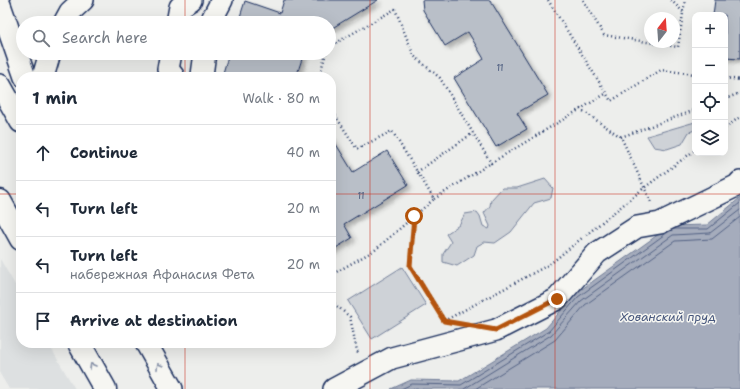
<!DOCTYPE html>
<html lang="en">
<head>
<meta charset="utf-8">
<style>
	body { margin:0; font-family:"Shantell Sans",sans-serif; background:#f6f6f7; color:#1f2937 }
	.controls { position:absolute; right:12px; top:12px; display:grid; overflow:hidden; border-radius:8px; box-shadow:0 4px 16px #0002 }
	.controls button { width:36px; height:36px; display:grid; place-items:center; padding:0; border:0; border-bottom:1px solid #e0e1e3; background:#fff; color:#1f2937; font:20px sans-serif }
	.compass { position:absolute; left:644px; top:12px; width:36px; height:36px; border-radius:50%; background:#fff; box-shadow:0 4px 16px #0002; rotate:17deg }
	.stop { position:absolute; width:12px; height:12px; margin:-9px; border:3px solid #b45309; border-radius:50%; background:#fff }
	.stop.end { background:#b45309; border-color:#fff; box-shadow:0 1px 4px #0008 }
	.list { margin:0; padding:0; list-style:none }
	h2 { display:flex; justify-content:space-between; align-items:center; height:52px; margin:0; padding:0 16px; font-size:17px }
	h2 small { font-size:13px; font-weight:400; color:#747a83 }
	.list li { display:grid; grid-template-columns:26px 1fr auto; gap:12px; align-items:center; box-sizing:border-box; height:56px; padding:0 16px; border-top:1px solid #e0e1e3 }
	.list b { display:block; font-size:15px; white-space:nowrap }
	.list p { margin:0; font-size:13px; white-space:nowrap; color:#747a83 }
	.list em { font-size:13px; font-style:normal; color:#747a83 }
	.icon { flex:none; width:22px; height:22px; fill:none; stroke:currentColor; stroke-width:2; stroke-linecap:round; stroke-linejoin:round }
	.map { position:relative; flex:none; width:740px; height:389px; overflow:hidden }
	.search { position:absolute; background:#fff; box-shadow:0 4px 16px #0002; left:16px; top:16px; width:320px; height:44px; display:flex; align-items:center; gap:10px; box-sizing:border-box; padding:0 14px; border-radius:22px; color:#747a83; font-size:15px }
	.panel { position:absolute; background:#fff; box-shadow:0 4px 16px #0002; left:16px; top:72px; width:320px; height:276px; border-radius:16px }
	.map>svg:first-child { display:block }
	.built { fill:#dde0e1 }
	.green { fill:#ced2d7; stroke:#74809a }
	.water { fill:#a5acbc; stroke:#6e7a96 }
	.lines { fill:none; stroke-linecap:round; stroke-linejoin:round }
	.shore { stroke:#526184; stroke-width:1 }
	.building { fill:#b9bfc8; stroke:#1b2f5e; filter:url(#shadow) }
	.minor-casing { stroke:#1b2f5e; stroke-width:24 }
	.major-casing { stroke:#1b2f5e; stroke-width:25 }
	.path { stroke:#1b2f5e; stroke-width:2.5; stroke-dasharray:1 3; stroke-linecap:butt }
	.minor { stroke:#f6f6f2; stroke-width:21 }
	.major { stroke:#f6f6f2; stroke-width:22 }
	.oneway { stroke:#8892a8 }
	.route { stroke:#b45309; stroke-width:5 }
	.grid { fill:none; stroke:#c8321e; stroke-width:1; stroke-opacity:0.55 }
	.labels { text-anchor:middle; stroke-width:3; stroke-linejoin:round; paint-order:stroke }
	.number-label { font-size:9px; fill:#425378 }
	.water-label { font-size:12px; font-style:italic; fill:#44547a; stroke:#f6f6f2 }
</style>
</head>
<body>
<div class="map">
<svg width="740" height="389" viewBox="0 0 740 389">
	<defs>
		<filter id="shadow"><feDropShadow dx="3.5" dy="3.5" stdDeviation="2" flood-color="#0004"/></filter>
	</defs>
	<rect width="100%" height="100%" fill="#edeeec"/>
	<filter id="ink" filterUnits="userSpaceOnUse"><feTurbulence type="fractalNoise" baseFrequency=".025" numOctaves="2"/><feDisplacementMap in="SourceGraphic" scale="8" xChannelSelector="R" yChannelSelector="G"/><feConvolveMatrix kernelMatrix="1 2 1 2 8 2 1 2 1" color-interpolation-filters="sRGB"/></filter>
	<g filter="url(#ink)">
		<path class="built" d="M0 259 21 295V343H48L75 389H9L0 374Z"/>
		<path class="green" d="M695 122V130L689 132 682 144 667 149 654 147 647 136Z
			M545 179 553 188 551 198 534 203 511 232 495 243 484 242 477 246 474 255 457 266 443 262V254L451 242 446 234 459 225 465 214 477 212 480 216 483 226 489 229 490 226 484 213 490 206 491 200 502 188H517Z
			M402 267 426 305 372 339 348 301Z"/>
		<path class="water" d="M740 198V389H391L411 380 459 381 546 328 575 294 670 226 707 225Z"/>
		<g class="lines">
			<path class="shore" d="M673 229H708L740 203
				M401 389 412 384 461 385 549 331 578 297 668 232
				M464 389 551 335 581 301 673 235 710 233 740 210
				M475 389 555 340 585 305 675 241 712 239 740 217"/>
		</g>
		<path class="building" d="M284 0H378L329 30V23H238L245 1 280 13Z
			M422 0H490L548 95 517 113 527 129 496 147 454 78 484 59 468 32 445 46 423 10Z
			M715 0H740V59L725 58V15H713Z
			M229 53H304L296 77H236L223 73Z
			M331 136 353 172 387 151 408 185 344 224 352 238 331 251Z"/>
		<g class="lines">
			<defs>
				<path id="minor" d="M0 5 25 77
					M64 23 70 12 83 0
					M177 23 180 7 191 0
					M210 23 222 0
					M171 53 168 69 174 77
					M43 77 50 53
					M204 77 202 75 205 53
					M0 85 21 122
					M146 343 172 389
					M334 389 392 358 496 330 557 299 597 253 637 227 660 223 738 185 740 182"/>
				<path id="major" d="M0 201 21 239
					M79 343 105 389"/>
			</defs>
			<use href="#minor" class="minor-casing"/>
			<use href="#major" class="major-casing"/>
			<path class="path" d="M548 0 611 101 661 70 695 74
				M583 0 604 35 678 47 685 0
				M671 0 683 12
				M329 47 395 9 414 56 440 78 491 163 607 93
				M319 77 326 53
				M725 78 740 80
				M725 99 740 93
				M331 109 357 149 392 131 434 199 375 250 331 275
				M580 109 621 137 652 204
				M725 128 740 117
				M621 137 695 110
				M417 172 473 133
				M434 199 491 163
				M414 217 410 266 445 321
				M586 235 644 188 695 150
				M331 301 350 317 357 351 360 354
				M444 321 550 264 582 238"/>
			<use href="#minor" class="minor"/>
			<use href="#major" class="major"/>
		</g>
		<defs><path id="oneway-chevron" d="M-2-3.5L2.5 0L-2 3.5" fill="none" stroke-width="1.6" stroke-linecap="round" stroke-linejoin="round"/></defs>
		<g class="oneway">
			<use href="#oneway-chevron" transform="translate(92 366) rotate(-119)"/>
			<use href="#oneway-chevron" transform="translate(159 366) rotate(-120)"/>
		</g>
	</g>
	<g class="lines" filter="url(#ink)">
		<path class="route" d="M414 216 410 266 444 321 496 330 557 299"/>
	</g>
	<path class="grid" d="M185 0V23M370 0V389M555 0V389M185 53V77M0 194H21M331 194H740M185 343V389"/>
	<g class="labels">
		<g class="number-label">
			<text x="500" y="71">11</text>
			<text x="361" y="199">11</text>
		</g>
		<g class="water-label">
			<text x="668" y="321">Хованский пруд</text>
		</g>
	</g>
</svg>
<div class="controls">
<button>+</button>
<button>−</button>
<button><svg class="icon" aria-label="locate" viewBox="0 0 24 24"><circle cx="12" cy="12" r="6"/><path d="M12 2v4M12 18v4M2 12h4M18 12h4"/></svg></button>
<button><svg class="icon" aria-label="layers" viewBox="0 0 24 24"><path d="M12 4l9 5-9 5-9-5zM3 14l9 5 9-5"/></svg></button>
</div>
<svg class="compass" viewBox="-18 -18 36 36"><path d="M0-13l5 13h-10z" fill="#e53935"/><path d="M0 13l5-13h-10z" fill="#747a83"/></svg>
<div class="stop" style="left:414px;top:216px"></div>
<div class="stop end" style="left:557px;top:299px"></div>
<div class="search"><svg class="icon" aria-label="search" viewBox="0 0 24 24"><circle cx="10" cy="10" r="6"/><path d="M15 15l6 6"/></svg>Search here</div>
<section class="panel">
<h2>1 min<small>Walk · 80 m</small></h2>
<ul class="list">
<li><svg class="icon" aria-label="ahead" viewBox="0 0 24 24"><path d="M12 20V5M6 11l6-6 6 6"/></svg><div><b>Continue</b></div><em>40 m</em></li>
<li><svg class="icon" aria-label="left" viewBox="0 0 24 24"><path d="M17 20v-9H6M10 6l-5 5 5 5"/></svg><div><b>Turn left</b></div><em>20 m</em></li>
<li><svg class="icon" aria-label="left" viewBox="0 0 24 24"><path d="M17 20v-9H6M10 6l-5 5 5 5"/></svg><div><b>Turn left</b><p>набережная Афанасия Фета</p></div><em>20 m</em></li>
<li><svg class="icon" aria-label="arrive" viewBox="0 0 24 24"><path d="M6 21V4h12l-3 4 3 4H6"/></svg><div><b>Arrive at destination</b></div></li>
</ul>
</section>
</div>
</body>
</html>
